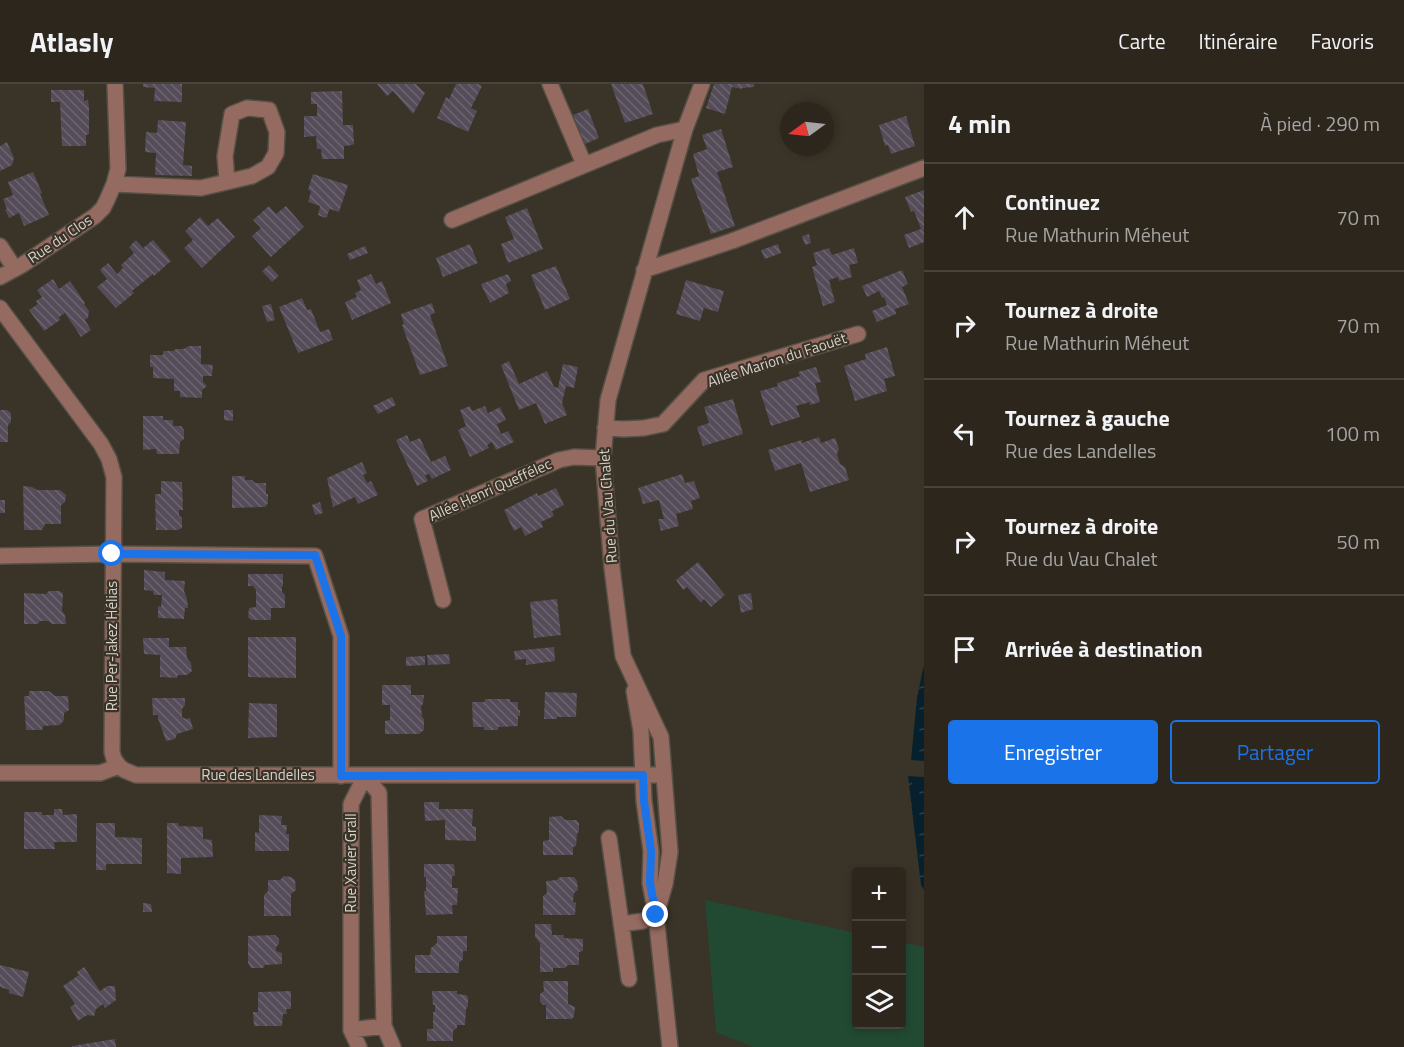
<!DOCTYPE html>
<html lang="fr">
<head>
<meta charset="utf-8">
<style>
	body { margin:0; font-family:"Titillium Web",sans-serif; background:#342e26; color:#f1f3f6 }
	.controls { position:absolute; right:18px; bottom:18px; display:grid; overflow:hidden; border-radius:6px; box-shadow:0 3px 9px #0003 }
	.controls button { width:54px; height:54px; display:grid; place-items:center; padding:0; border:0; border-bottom:2px solid #48433b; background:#2c261d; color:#f1f3f6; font:30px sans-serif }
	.compass { position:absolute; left:780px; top:18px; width:54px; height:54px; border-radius:50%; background:#2c261d; box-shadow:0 3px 9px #0003; rotate:255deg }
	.stop { position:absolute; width:18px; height:18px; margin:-14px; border:4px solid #1a73e8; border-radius:50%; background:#fff }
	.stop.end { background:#1a73e8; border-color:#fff; box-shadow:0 2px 6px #0008 }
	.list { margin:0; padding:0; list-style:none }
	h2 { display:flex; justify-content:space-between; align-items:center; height:78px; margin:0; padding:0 24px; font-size:26px }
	h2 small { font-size:20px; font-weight:400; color:#a6a5a4 }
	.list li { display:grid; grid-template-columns:39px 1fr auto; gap:18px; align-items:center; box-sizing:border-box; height:108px; padding:0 24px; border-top:2px solid #48433b }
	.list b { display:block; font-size:22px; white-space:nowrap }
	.list p { margin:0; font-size:20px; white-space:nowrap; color:#a6a5a4 }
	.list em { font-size:20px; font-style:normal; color:#a6a5a4 }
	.actions { display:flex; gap:12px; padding:18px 24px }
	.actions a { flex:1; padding:14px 0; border:2px solid #1a73e8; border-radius:6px; text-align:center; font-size:21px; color:#1a73e8 }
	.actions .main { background:#1a73e8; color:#fff }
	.icon { flex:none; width:33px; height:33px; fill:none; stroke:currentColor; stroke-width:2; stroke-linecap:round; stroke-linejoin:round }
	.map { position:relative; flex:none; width:924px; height:963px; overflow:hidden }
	header { display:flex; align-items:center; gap:36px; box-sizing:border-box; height:84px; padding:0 30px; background:#2c261d; border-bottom:2px solid #48433b }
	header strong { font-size:28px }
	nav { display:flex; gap:33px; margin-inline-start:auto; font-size:21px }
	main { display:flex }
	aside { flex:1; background:#2c261d }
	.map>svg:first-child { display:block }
	.grass { fill:#224a33 }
	.water { fill:url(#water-ripples) }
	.building { fill:url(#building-back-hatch) }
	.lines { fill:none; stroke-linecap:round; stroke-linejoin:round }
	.minor-casing { stroke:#565045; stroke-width:18 }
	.minor { stroke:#956b61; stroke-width:15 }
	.route { stroke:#1a73e8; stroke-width:8 }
	.labels { text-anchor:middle; stroke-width:4.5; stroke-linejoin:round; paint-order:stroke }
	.street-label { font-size:15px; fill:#d6d2cb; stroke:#3a3327 }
</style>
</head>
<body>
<header>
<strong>Atlasly</strong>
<nav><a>Carte</a><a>Itinéraire</a><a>Favoris</a></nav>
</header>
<main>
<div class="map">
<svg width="924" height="963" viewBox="0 0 924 963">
	<defs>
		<pattern id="water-ripples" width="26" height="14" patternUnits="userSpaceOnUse" patternTransform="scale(1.5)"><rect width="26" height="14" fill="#06212d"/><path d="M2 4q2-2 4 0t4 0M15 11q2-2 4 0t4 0" fill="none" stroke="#2a404a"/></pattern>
		<pattern id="building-back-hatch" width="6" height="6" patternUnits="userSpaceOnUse" patternTransform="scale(1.5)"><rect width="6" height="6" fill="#544c58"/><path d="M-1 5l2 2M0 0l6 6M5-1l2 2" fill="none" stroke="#6c656f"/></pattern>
	</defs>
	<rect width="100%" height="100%" fill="#3a3327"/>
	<path class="grass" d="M705 816 856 849V940H902V858L924 863V963H753L716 948Z"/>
	<path class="water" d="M924 580V677L911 676 917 614Z
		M908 692 924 693V806L921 801Z"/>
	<path class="building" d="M143 0H182V18L154 17 155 4 143 3Z
		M377 0H416L425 9 413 30 393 7 387 12Z
		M456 0H478L482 2 471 24 477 27 468 48 437 34 446 13 449 15Z
		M611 0H643L653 30 625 39Z
		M714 0H754V3L742 4V5L732 3 725 30 706 24Z
		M51 6H84V17L88 16 89 24V50L86 51V62H62L60 18H51Z
		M342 7 343 41H353L354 60 352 61 344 62V75H322L321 65H317L316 52 304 53V32H317V20H311V8Z
		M588 25 599 54 585 60 573 31Z
		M906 32 915 62 891 70 888 61 885 62 879 41Z
		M158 36 186 38 183 81 192 82V92L155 91 156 69 145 68 146 48 157 49Z
		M721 45 733 83 717 88 735 142 711 150 691 95 699 92 693 70 707 65 702 51Z
		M7 58 14 74 12 81 0 87V62Z
		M33 88 42 109 40 110 49 131 24 142 19 129 9 134 5 125H7L3 115 13 111 8 98Z
		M313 90 348 101 339 128 330 125 327 131 328 132 325 134 318 131 320 122 308 118 311 107 308 106Z
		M924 106V158L909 164 904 151 921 145 914 127 911 128 905 113Z
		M269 122 276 130 286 122 304 143 271 173 252 152 261 144 253 136Z
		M527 124 543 165 508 179 501 160 514 155 505 133Z
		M200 133 208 142 218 134 235 153 202 184 184 164 193 156 185 147Z
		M809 150 811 159 805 161 802 152Z
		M136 156 143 164 153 156 171 177 154 192 153 190 132 207 134 209 116 224 97 203 107 195 100 186 108 179 117 190 123 184 121 181 134 169 129 163Z
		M470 160 478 179 443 193 436 174Z
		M778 160 781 169 765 175 761 166Z
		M365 162 368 169 350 176 347 170Z
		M829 164 832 171 854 164 858 179 849 181 852 193 839 197 838 193 829 196 835 218 823 222 812 183 817 181 813 169Z
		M269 181 279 192 272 198 262 187Z
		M556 182 570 215 545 226 531 191Z
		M902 186 908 200 902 203 909 220 895 225 896 230 877 238 872 227 887 221 884 213 882 214 879 207 867 213 862 202Z
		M371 190 376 200 382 197 391 219 352 236 345 218 357 213 355 209 361 206 357 196Z
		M508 190 511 197 506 200 509 209 490 219 481 200Z
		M53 195 59 205 70 197 85 219 84 220 89 227 88 234 85 236 91 246 81 253 65 229 59 233 60 236 44 247 29 226 38 220 36 217 42 213 37 206Z
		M686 196 724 207 718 228 704 224 700 237 676 230Z
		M302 214 307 226 311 225 320 248 329 245 333 256 298 269 279 223Z
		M432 219 435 229 430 231 448 282 420 291 402 241 404 240 401 230Z
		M271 220 275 236 267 238 262 222Z
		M189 262H201V280L213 281 212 292H203V298L207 302 202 306V314L180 313V307H174V295L153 294V283H150V271H163V267H173L176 265H183Z
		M887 263 895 292 884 295 887 307 855 317 844 282 866 275 865 270Z
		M509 277 519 300 547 287 554 303 558 304 563 280 578 283 574 304 566 302 562 319 567 331 545 340 536 319 519 326 501 281Z
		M816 283 821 298 815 299 820 318 810 321V318L796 322 800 333 771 342 760 307 778 302 777 299 800 292 798 288Z
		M392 313 396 321 378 330 373 322Z
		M733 315 743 350 703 362 697 343 709 339 704 323Z
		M470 322 472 327 485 322 488 329 500 323 506 336 497 340 501 350 508 347 514 358 496 366 492 358 487 361 489 364 470 373 458 346 466 342 460 326Z
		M0 326H7L11 329V338L8 341V358H0Z
		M224 326H233V337L224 336Z
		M143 332H163V336H173V342H181L184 346V355L180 358 179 370H157L156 365 143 366Z
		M407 351 410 358 420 354 431 378 445 372 451 386 432 395 429 390 425 391 428 397 417 402 396 356Z
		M819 353 821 359 835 354 839 365 837 370 840 380 845 383 849 396 810 408 801 379 775 387 768 366 802 356V359Z
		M362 378 367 389 363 391 367 399 371 397 378 411 358 420 355 413 333 423 327 394Z
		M682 390 685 399 694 397 700 414 691 417 693 425 676 430 679 442 661 447 658 435H664L659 416 643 420 638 404Z
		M232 392H245V396H252L255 399H266V410H268V419L265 423 232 424Z
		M161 397 182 398 183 426H179V431L182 434V444L178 446H156L155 410H161Z
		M23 402 32 403 37 406H60L66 411 65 418 61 421V440H45L42 446H24Z
		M556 404 564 421 552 427 554 432 541 438 543 443 525 452 521 443 514 447 504 426 537 409 538 412Z
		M0 416H5V429H0Z
		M320 418 323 429 315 431 312 421Z
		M698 478 725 511 711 523 704 515 701 519 687 503 683 506 676 496Z
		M144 486 165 488V496L185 497 184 507 187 515 188 524H185L184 535 158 534V522L161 523 162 511H154L153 507 144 506Z
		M248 490H283V502H282V508L285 511V524H271V536H251L248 533 249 524 256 523V506L253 502H248Z
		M49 507H59L63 509 62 527 65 531 66 540H52L48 537H40L38 540H24V509L46 510Z
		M751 509 753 525 741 529 738 511Z
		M557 515 561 551 534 554 530 518Z
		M248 553H296V594L248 593Z
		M143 554H169V563H186L187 574 191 579 192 587 187 591H178L177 594 160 593V571L144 570Z
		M554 563 555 577 526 581V575L515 576 514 567Z
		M449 570 450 580 428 581 427 571Z
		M425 572V581L406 582V573Z
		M382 601H411V611H424L423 620 421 622 422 633 424 635V646L419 650H385V637L390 636V621H382Z
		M29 607H49L55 612H68L69 626 64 629V636L60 641 43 642 42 646H26L24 612H29Z
		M545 608 577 609 576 633H557V635H544Z
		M152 614H185V621L182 625V633L186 635 190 634 193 645 177 650 175 655 166 657 158 634V631H153Z
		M485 615H510V618H518V626H520V632H518V642L498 643V646H484V643H473L472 618H485Z
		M249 619 277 620V653L248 654Z
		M424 718H439V725H473L472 742 476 743V757L445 756V736L425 737Z
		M54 725H62L63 731 77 730V758H54L55 765H24V728H42V731H54Z
		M259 731 282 732 281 741H287L286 750H289V767H255V748L259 749Z
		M561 732 565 736H576L579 739V747L577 750 576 762 573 763V771H543V757L549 756V733Z
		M96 739H115V753L142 754V780H106V786H96Z
		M167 739H178L179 742 203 743V755L212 756 213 773 181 774V790L167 789Z
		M424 780H454L455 792H452V804H458L457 821H452L453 830 426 831 424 807H426V793H424Z
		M284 792 291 793 295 796 296 806 291 810V832H264V811L268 807V796H280Z
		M560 793H574L577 797 578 806 574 809 573 818 576 819 575 831H543V812L547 809 546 797 557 796Z
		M143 819 151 820 152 828H143Z
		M535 840H551L552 851H563L564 854 583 855V867L579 868V881H568L565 884H553V888H540V859L535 853Z
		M275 851 279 855V860L276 863V867L282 869V880L265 881 263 884H251L248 879V852Z
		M437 852H467V867H463V875L459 879V889H415V871H430L431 864 437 859Z
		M0 881 29 888 23 913 9 909V906L0 903Z
		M84 883 100 907 107 902H115L116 916 105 924 103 920 96 925 94 932 87 931 78 937 70 923 75 920 63 902 79 891 77 888Z
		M543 897H568V920L575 923 574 932 572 935H546V921H543L540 917V910L544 907Z
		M291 907V925H286L287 930H283L282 942H254L253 928H258V908Z
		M432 907H457V910L466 911 468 913V922L466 925 465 941H457V944L453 947V957H427V945H433V928H435V921H433Z
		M115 955 116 963H72V962Z"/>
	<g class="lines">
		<defs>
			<path id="minor" d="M550 0 584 80
				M114 100 201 104 252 92 268 83 276 69 277 48 269 26 247 24 232 30 225 72 227 98
				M452 136 657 51 685 45
				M0 162 15 185
				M644 186 732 157 924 84
				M0 193 22 181 95 132 103 124 107 116 114 100 118 85 115 0
				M0 224 101 360 109 375 114 393 112 668 114 675 119 682
				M605 344 624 345 644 344 663 340 704 296 858 250
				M0 472 112 470 315 472 341 552V692
				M443 516 422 435 559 376 574 373 603 374
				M634 607 641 647 644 717 651 767 650 799 656 831 670 963
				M0 689H100L119 682 124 686 136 691H664
				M609 754 629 895
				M656 831 665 800 670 768 661 653 623 572 612 484 603 374 608 316 685 45 702 0
				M621 840 643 837 656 831
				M351 946 384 942
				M359 963 351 946V720L365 692 379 709 384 942 393 963"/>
		</defs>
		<use href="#minor" class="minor-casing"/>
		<use href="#minor" class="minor"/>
	</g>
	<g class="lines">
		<path class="route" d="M112 470 315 471 341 552V692L643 691 644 717 651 767 650 799 656 831"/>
	</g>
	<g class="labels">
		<g class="street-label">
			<text transform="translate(60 155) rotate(-34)" y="5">Rue du Clos</text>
			<text transform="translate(777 276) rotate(-18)" y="5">Allée Marion du Faouët</text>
			<text transform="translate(490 406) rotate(-24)" y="5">Allée Henri Queffélec</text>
			<text transform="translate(608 422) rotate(-94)" y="5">Rue du Vau Chalet</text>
			<text transform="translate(112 562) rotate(-90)" y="5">Rue Per-Jakez Hélias</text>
			<text x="258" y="696">Rue des Landelles</text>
			<text transform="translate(351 779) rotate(-90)" y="5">Rue Xavier Grall</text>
		</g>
	</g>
</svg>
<div class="controls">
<button>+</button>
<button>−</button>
<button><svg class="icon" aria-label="layers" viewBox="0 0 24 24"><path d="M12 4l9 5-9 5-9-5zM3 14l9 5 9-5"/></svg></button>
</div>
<svg class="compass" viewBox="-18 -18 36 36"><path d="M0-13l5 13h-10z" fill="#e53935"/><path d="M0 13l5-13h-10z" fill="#a6a5a4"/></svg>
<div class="stop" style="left:112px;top:470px"></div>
<div class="stop end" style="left:656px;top:831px"></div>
</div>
<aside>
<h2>4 min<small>À pied · 290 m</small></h2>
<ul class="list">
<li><svg class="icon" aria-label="ahead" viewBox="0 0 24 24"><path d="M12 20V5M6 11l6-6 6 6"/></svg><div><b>Continuez</b><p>Rue Mathurin Méheut</p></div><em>70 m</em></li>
<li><svg class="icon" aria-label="right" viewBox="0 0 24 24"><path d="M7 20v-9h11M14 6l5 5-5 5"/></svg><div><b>Tournez à droite</b><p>Rue Mathurin Méheut</p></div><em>70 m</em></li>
<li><svg class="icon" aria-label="left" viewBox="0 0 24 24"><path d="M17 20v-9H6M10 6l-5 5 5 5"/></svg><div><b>Tournez à gauche</b><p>Rue des Landelles</p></div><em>100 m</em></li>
<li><svg class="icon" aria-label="right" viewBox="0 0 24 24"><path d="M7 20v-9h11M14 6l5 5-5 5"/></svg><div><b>Tournez à droite</b><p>Rue du Vau Chalet</p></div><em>50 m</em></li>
<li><svg class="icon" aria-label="arrive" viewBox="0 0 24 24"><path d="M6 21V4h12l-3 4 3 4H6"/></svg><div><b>Arrivée à destination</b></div></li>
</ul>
<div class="actions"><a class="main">Enregistrer</a><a>Partager</a></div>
</aside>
</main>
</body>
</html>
